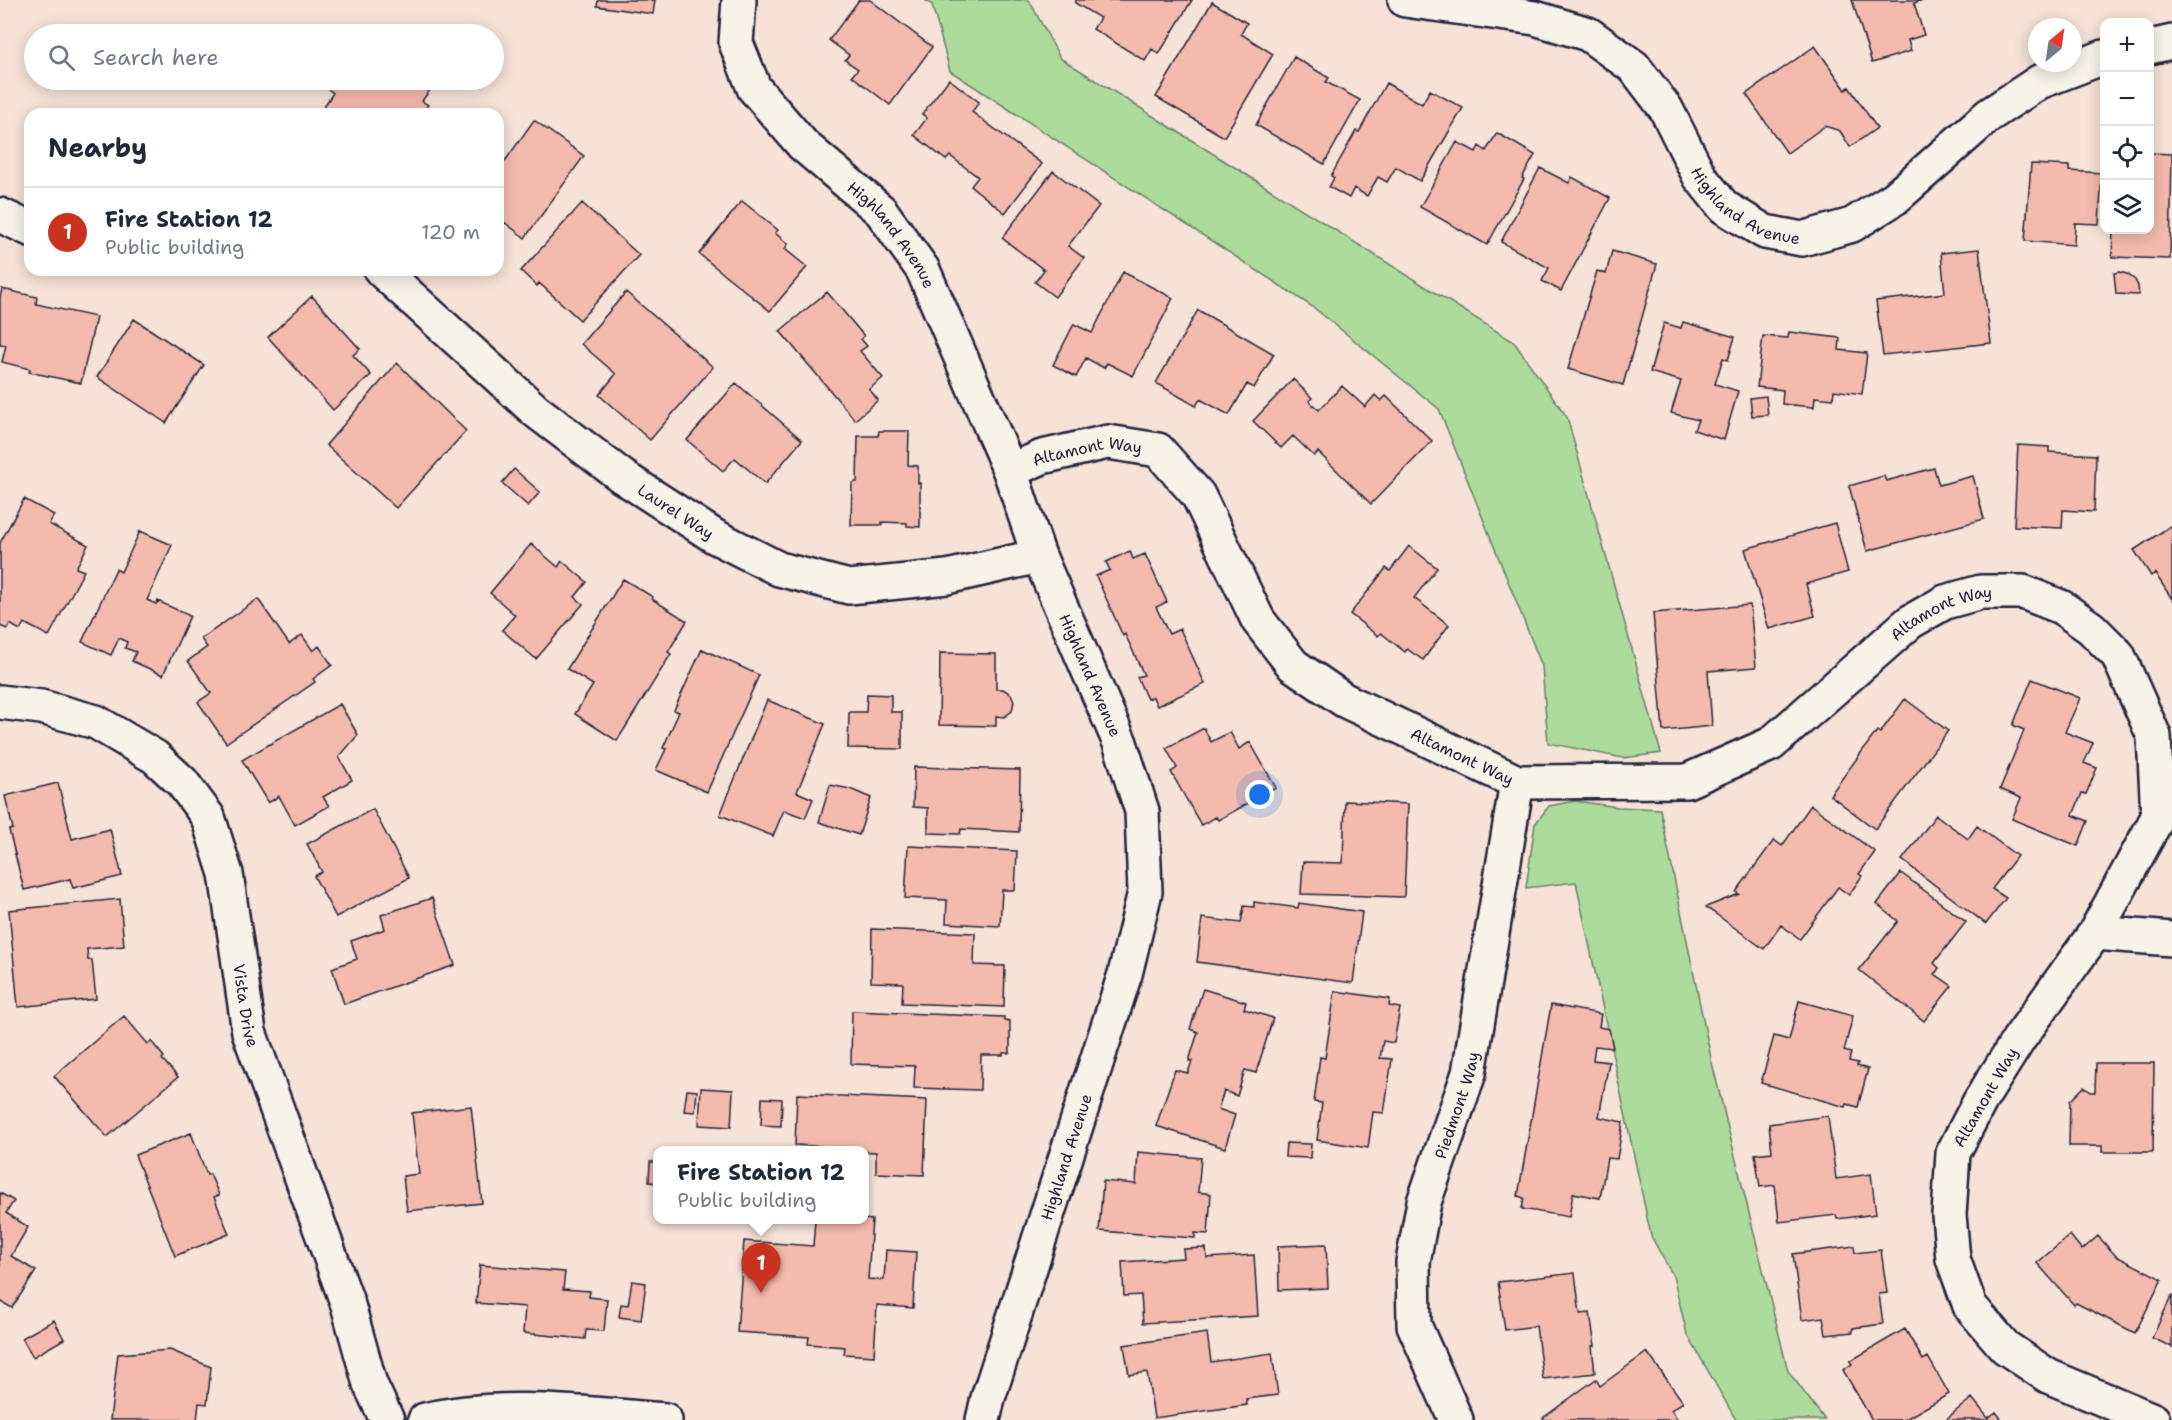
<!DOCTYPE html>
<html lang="en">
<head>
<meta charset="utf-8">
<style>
	body { margin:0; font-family:"Shantell Sans",sans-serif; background:#f2f2f3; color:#1f2937 }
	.controls { position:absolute; right:18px; top:18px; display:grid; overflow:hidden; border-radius:12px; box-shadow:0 3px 15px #0003 }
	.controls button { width:54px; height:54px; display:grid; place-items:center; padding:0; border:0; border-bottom:2px solid #e0e1e3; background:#fff; color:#1f2937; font:30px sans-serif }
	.compass { position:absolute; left:2028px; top:18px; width:54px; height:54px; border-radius:50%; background:#fff; box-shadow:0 3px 15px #0003; rotate:29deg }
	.you { position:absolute; left:1260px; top:795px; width:21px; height:21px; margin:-15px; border:4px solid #fff; border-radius:50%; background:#1a73e8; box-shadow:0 0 0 9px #1a73e833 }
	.badge { display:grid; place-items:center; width:39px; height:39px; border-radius:50%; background:#c8321e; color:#fff; font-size:20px; font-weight:700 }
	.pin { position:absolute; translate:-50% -50px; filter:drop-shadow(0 2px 3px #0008) }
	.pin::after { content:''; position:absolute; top:32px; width:21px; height:18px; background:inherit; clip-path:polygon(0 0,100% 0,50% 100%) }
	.popup { position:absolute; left:653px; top:1146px; width:216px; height:78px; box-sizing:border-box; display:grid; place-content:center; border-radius:12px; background:#fff; filter:drop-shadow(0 2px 4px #0005); font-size:20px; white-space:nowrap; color:#747a83 }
	.popup b { font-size:22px; color:#1f2937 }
	.popup::after { content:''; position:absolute; left:50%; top:100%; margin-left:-12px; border:12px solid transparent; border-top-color:#fff }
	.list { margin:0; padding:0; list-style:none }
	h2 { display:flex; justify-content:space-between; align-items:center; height:78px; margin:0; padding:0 24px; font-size:26px }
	h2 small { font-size:20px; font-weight:400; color:#747a83 }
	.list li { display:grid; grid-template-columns:39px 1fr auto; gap:18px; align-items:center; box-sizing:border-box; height:90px; padding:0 24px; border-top:2px solid #e0e1e3 }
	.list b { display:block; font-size:22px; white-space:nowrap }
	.list p { margin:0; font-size:20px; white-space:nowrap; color:#747a83 }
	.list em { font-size:20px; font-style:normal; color:#747a83 }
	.icon { flex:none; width:33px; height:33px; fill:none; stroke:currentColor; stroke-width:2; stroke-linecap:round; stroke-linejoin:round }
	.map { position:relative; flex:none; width:2172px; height:1420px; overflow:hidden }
	.search { position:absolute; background:#fff; box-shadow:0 3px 15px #0003; left:24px; top:24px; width:480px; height:66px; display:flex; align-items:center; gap:15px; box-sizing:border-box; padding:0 21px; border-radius:33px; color:#747a83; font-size:22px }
	.panel { position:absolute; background:#fff; box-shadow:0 3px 15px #0003; left:24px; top:108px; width:480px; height:168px; border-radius:18px }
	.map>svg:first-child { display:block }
	.green { fill:#acdb9b; stroke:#677e6b; stroke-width:1.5 }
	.building { fill:#f4baad; stroke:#22223b; stroke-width:1.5 }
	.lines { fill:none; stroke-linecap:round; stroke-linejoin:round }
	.minor-casing { stroke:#22223b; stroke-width:38 }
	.tertiary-casing { stroke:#22223b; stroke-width:38 }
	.minor { stroke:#f7f3e8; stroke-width:33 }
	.tertiary { stroke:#f7f3e8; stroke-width:33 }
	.labels { text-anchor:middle; stroke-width:5; stroke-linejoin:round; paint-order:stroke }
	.street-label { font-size:16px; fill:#22223b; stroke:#f7f3e8 }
</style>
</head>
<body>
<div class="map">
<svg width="2172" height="1420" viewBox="0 0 2172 1420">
	<rect width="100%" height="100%" fill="#f6e2d6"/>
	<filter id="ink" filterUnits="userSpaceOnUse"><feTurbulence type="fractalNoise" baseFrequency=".0167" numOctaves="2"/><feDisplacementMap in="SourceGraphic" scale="12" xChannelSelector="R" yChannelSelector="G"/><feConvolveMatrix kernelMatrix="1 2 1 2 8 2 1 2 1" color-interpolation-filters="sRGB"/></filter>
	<g filter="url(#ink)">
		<path class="green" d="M925 0H1029L1060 58 1514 342 1567 417 1661 753 1623 758 1548 743 1542 666 1439 409 1313 307 950 71 932 5Z
			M1575 801 1618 807 1660 809 1712 1063 1788 1371 1825 1420H1736L1687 1334 1673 1276 1651 1236 1576 882 1526 888 1535 824 1549 806Z"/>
		<path class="building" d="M598 0H655L653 14 597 6Z
			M859 0H870L932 47 890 105 852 76 858 69 845 60 849 55 829 40Z
			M1076 0H1192L1159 54 1152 49 1145 61 1093 29 1100 18 1075 3Z
			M1852 0H1923L1914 3 1924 35 1908 40 1911 51 1872 63Z
			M1212 2 1247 23 1241 34 1273 54 1224 137 1156 97Z
			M1815 46 1846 90 1849 87 1877 128 1850 147 1840 131 1825 126 1787 153 1746 94Z
			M1294 57 1329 78 1326 82 1360 100 1324 164 1256 125Z
			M949 79 979 102 972 112 1042 164 1005 213 971 186 978 177 950 156 946 160 914 135 927 118 922 114Z
			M335 80H437L422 101 428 105 421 114H319L333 93 328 89Z
			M1386 83 1422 104 1430 90 1463 108 1420 181 1396 167 1387 182 1378 177 1367 196 1354 188 1349 198 1329 187 1334 178 1331 176 1356 131 1359 132Z
			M534 120 584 156 525 238 504 222 498 230V171Z
			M1497 133 1535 155 1522 178 1524 179 1487 245 1420 207 1457 142 1476 152 1479 146 1486 151Z
			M2150 153 2172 154 2170 259 2112 257 2113 230H2150Z
			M2031 164 2069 166V171L2102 173 2099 224 2075 223 2074 245 2025 241Z
			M1540 168 1569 183 1572 177 1610 198 1561 291 1542 281 1549 268 1501 242Z
			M1053 171 1099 206 1068 246 1084 258 1055 297 1035 282 1044 270 1002 238Z
			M742 201 778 230 775 233 788 244 785 249 807 267 770 311 699 254Z
			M582 203 639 255 580 320 539 283 537 286 521 271Z
			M1979 249 1991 343 1883 355 1876 301 1945 293 1941 253Z
			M1612 251 1657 264 1623 385 1568 369 1597 271 1606 274Z
			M1123 272 1173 298 1133 376 1107 363 1104 368 1086 358 1076 377 1053 365 1074 324 1092 333Z
			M2119 272 2127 274 2135 280 2138 286 2139 295 2116 294 2114 273Z
			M2 289 37 297 36 304 96 317 81 383 29 372 30 369 2 362 6 345 0 344V297Z
			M626 292 713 367 650 440 599 395 616 374 581 344Z
			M827 292 864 336 861 339 867 346 860 351 883 378 869 389 878 400 855 420 780 331Z
			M312 296 360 349 353 355 371 375 333 410 268 337Z
			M1198 310 1274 354 1254 388 1247 384 1229 415 1200 399 1196 406 1156 383Z
			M134 319 204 365 166 423 97 377Z
			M1683 322 1735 337 1728 360 1723 358 1715 384 1738 391 1724 440 1694 430 1698 420 1671 413 1681 381 1650 372 1664 323 1681 328Z
			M1789 332 1840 338 1839 350 1867 353 1862 394 1834 390 1833 399 1815 397 1814 407 1782 404 1783 390 1757 387 1763 336 1788 338Z
			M397 363 466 431 396 508 326 445Z
			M1293 379 1312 398 1309 401 1319 410 1342 386 1365 407 1375 395 1381 401 1386 396 1432 441 1371 504 1318 452 1314 456 1293 436 1281 448 1253 421Z
			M736 383 802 440 765 484 735 458 723 471 687 440Z
			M1766 396 1768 415 1752 416 1750 398Z
			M879 431H909L908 465 918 466V483H920V527L907 526V523L882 522V525H851L852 483 857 482 858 436H878Z
			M2018 445 2049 447V452L2096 455 2094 512 2063 510 2062 528 2014 526Z
			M1934 468 1939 485 1973 476 1984 519 1867 551 1849 486 1884 476 1886 481Z
			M514 469 540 492 528 506 502 483Z
			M24 499 54 515 49 524 88 545 76 568 84 571 49 636 24 623 20 630 10 624 7 629 0 626V543Z
			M1835 523 1848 572 1806 584 1815 616 1769 629 1745 549Z
			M2172 525V599L2155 573 2151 576 2134 550Z
			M140 531 172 545 147 600 156 604 158 601 190 616 163 675 132 661 136 652 125 648 127 642 119 638 111 655 82 642 116 569 121 572Z
			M531 544 558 567 562 561 587 582 575 597 583 604 536 659 502 630 515 615 490 593Z
			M1409 546 1437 568 1414 598 1449 625 1423 660 1407 649 1405 652 1381 633 1378 636 1350 614 1386 568 1390 571Z
			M1130 551 1133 559 1145 554 1167 602 1156 607 1169 634 1180 629 1205 684 1157 706 1153 697 1147 699 1137 677 1144 675 1125 634 1123 636 1096 576 1110 570 1106 562Z
			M623 579 653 597 652 599 687 621 668 652 671 654 617 741 575 714 593 685 567 669Z
			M258 599 289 644 302 635 313 651 319 646 332 665 313 679 315 682 226 743 198 702 211 693 188 661 207 647 201 639Z
			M1750 605 1756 667 1708 671 1712 726 1663 731 1653 613Z
			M702 649 759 675 707 792 656 770 666 749 663 748 679 712 674 710Z
			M940 653 996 654V689H1003L1011 694 1014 701 1012 711 1004 717 996 716V726L939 725Z
			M2032 679 2080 698 2065 732 2093 743 2084 763 2097 768 2086 794 2082 793 2073 815 2088 821 2078 846 2012 819 2021 798 2000 789 2024 730 2013 725Z
			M867 694 891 695V712H902V749L848 748 849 712H866Z
			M1905 699 1948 731 1875 829 1830 795 1877 731 1880 733Z
			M767 700 825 724 797 792 813 799 805 818 784 810 773 836 720 815Z
			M340 704 358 735 339 757 352 780 323 797 329 806 295 825 279 796 268 803 242 760Z
			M1204 728 1211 742 1230 732 1239 749 1250 742 1276 788 1218 820 1216 817 1201 825 1171 772 1177 768 1166 748Z
			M914 767 1020 770 1019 832 961 829 960 834 928 833V808L913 807Z
			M58 783 72 839 110 829 122 876 73 888 70 879 24 890 9 830 13 829 5 796Z
			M830 785 850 789 871 798 859 835 819 822Z
			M1345 801 1408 804 1404 897 1301 894 1303 862 1343 863Z
			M1811 805 1875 852 1859 874 1862 876 1849 895 1838 887 1800 939 1781 925 1764 949 1706 907 1739 894 1736 892 1774 840 1782 846Z
			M373 809 409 878 336 917 314 876 322 872 307 844Z
			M1936 815 1968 839 1977 826 2017 856 1992 889 2006 898 1986 924 1902 860Z
			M908 846 1017 851 1015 890H1002L1000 926 946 923 947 900 905 898Z
			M1901 873 1966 922 1934 963 1939 968 1935 974 1952 986 1924 1021 1859 970 1898 921 1877 904Z
			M432 898 455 965 344 1004 332 968 357 959 351 941 385 929 381 915Z
			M120 899 124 946 87 949 88 960H92L96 999 18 1007 9 910Z
			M1254 902 1298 908 1299 903 1362 912 1353 983 1197 962 1202 918 1241 923 1244 906 1254 907Z
			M872 929 975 933 974 965 1005 966 1004 1007 902 1003 903 983 871 982Z
			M1203 989 1246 1002 1244 1009 1273 1018 1256 1073 1245 1070 1237 1096 1224 1091 1218 1109 1235 1115 1225 1148 1156 1126 1175 1070 1188 1073 1192 1061H1189L1198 1032 1190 1029Z
			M1335 991 1390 999 1389 1006 1400 1008 1394 1043 1383 1041 1380 1058 1392 1059 1384 1113 1373 1112 1368 1148 1317 1140 1322 1103 1314 1102 1320 1057 1325 1058Z
			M1799 1001 1853 1016 1844 1051 1851 1053 1849 1061 1858 1063 1857 1066 1868 1069 1858 1107 1847 1104 1846 1107 1761 1083 1774 1036 1789 1040Z
			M1551 1005 1601 1014 1599 1027 1609 1029 1613 1048 1595 1046 1593 1060 1609 1062 1599 1117 1623 1122 1617 1159 1607 1158 1600 1198 1573 1193 1569 1217 1522 1209 1524 1198 1518 1196Z
			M852 1011 1004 1017V1020L1010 1021V1053H1003V1055H981L980 1090 914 1088 915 1066 851 1064Z
			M124 1016 148 1044 151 1041 164 1057 162 1059 178 1077 107 1137 54 1076Z
			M2096 1063H2154L2153 1152H2102V1146H2069L2070 1101 2084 1087 2091 1092H2095Z
			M701 1088 733 1090 731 1127 699 1125Z
			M687 1090 697 1091 695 1112 684 1111Z
			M797 1094 927 1100 924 1175 876 1173V1152L828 1150V1147L795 1145Z
			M762 1098 782 1099 781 1126 761 1125Z
			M471 1106 482 1203 407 1211 403 1176 419 1174 412 1113Z
			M1828 1116 1836 1179 1871 1174 1876 1214 1837 1219 1836 1215 1779 1222 1775 1185 1760 1187 1755 1154 1772 1152 1769 1124Z
			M191 1133 207 1175 210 1174 219 1195 214 1197 229 1234 175 1256 135 1155Z
			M1286 1143 1311 1144 1310 1158 1285 1157Z
			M1138 1152 1201 1158 1198 1192 1211 1194 1208 1234 1195 1233V1238L1099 1231 1103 1181 1136 1184Z
			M650 1162H658V1183L649 1182Z
			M0 1193 14 1201 6 1213 28 1227 11 1256 36 1271 12 1308 0 1301Z
			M864 1219 872 1220 868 1279 884 1280 886 1250 916 1252 913 1308 877 1305 874 1356 844 1354 845 1347 808 1344 809 1337 737 1332 744 1241 813 1246 815 1220Z
			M2070 1235 2082 1250 2098 1236 2116 1256 2162 1279 2135 1333 2076 1303 2074 1305 2037 1263Z
			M1326 1244 1328 1288 1279 1290 1278 1246Z
			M1854 1246 1855 1253 1881 1250 1887 1293 1879 1294 1883 1324 1853 1328V1332L1826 1335 1823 1317 1802 1320 1793 1254Z
			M1206 1248 1207 1258 1254 1255 1258 1316 1143 1323 1141 1295 1124 1296 1122 1262 1184 1258 1183 1249Z
			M480 1265 565 1272 563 1289 590 1291 589 1297 607 1299 604 1331 586 1330 585 1339 523 1333 525 1307 476 1303Z
			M1575 1273 1580 1314 1590 1313 1595 1346H1592L1595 1373 1543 1379 1536 1326 1505 1330 1498 1282Z
			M632 1281 646 1283 641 1320 619 1317 621 1304 628 1305Z
			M2172 1295V1347L2152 1338Z
			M54 1320 64 1339 33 1357 22 1338Z
			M1905 1329 1923 1360 1928 1357 1949 1394 1904 1420H1872L1843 1370 1852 1364 1850 1361Z
			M1207 1333 1211 1362 1272 1353 1278 1395 1246 1399 1247 1405 1154 1418 1147 1372 1129 1375 1124 1345Z
			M170 1350 211 1367 207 1404 199 1403 197 1420H110L118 1354Z
			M1647 1352 1683 1402 1671 1410 1678 1420H1544L1543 1418 1596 1379 1600 1386Z
			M1972 1398 1988 1418 1996 1412 2002 1420H1945Z"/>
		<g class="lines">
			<defs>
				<g id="minor">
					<path id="s1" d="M739 0 736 43 754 88 803 145 881 211 923 270 1010 471 1039 556 1120 743 1142 811 1145 892 1125 974 988 1398 983 1420"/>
					<path id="s2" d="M1405 0 1535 18 1588 34 1634 67 1666 109 1700 177 1724 207 1765 232 1802 239 1852 225 1895 198 1989 115 2039 82 2104 57"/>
					<path d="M2150 47 2172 42"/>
					<path d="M0 215 30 229"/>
					<path id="s3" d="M381 270 536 411 623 477 714 536 779 569 849 587 947 577 1039 556"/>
					<path id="s4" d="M1010 471 1042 457 1108 442 1158 450 1198 495 1258 620 1293 665 1344 700 1517 782 1687 781 1771 744 1910 622 1945 602 1981 592H2023L2061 607 2091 628 2118 655 2154 736 2158 817 2095 933 2019 1039 1980 1101 1953 1153 1949 1215 1953 1259 1970 1306 2005 1347 2048 1376 2153 1420"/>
					<path id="s5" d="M0 702 41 707 96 722 155 757 182 782 208 817 226 874 249 1032 348 1305 370 1384 387 1420"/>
					<path d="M2095 933 2172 939"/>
					<path id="s6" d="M1456 1420 1414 1325 1413 1262 1424 1202 1469 1073 1517 782"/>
				</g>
				<path id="tertiary" d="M425 1420C498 1402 589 1414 665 1420"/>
			</defs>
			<use href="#minor" class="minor-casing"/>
			<use href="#tertiary" class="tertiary-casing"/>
			<use href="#minor" class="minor"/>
			<use href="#tertiary" class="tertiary"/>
		</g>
	</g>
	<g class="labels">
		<g class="street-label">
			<text dy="6" stroke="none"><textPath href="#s2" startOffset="428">Highland Avenue</textPath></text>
			<text dy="6" stroke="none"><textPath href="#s1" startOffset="294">Highland Avenue</textPath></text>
			<text dy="6" stroke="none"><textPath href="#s4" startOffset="81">Altamont Way</textPath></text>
			<text dy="6" stroke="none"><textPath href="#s3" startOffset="382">Laurel Way</textPath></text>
			<text dy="6" stroke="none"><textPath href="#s4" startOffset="1142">Altamont Way</textPath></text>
			<text dy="6" stroke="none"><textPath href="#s1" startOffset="780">Highland Avenue</textPath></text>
			<text dy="6" stroke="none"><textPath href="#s4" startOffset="602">Altamont Way</textPath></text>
			<text dy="6" stroke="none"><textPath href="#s5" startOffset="440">Vista Drive</textPath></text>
			<text transform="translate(1985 1097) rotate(-60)" y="6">Altamont Way</text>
			<text dy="6" stroke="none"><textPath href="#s6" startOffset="330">Piedmont Way</textPath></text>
			<text transform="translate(1066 1157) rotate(-72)" y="6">Highland Avenue</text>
		</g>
	</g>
</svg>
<div class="controls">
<button>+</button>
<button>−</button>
<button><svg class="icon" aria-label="locate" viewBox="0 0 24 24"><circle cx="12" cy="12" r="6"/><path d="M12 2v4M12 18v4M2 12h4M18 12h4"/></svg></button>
<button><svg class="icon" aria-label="layers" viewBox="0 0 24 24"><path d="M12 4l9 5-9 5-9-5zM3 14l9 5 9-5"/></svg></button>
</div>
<svg class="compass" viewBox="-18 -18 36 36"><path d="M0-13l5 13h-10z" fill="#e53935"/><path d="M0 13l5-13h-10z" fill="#747a83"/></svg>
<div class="you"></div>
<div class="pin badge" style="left:761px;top:1293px">1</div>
<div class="popup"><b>Fire Station 12</b>Public building</div>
<div class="search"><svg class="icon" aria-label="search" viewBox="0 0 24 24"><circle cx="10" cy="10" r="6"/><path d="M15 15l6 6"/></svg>Search here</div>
<section class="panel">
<h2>Nearby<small></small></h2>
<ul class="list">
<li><span class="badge">1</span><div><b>Fire Station 12</b><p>Public building</p></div><em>120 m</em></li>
</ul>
</section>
</div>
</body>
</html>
